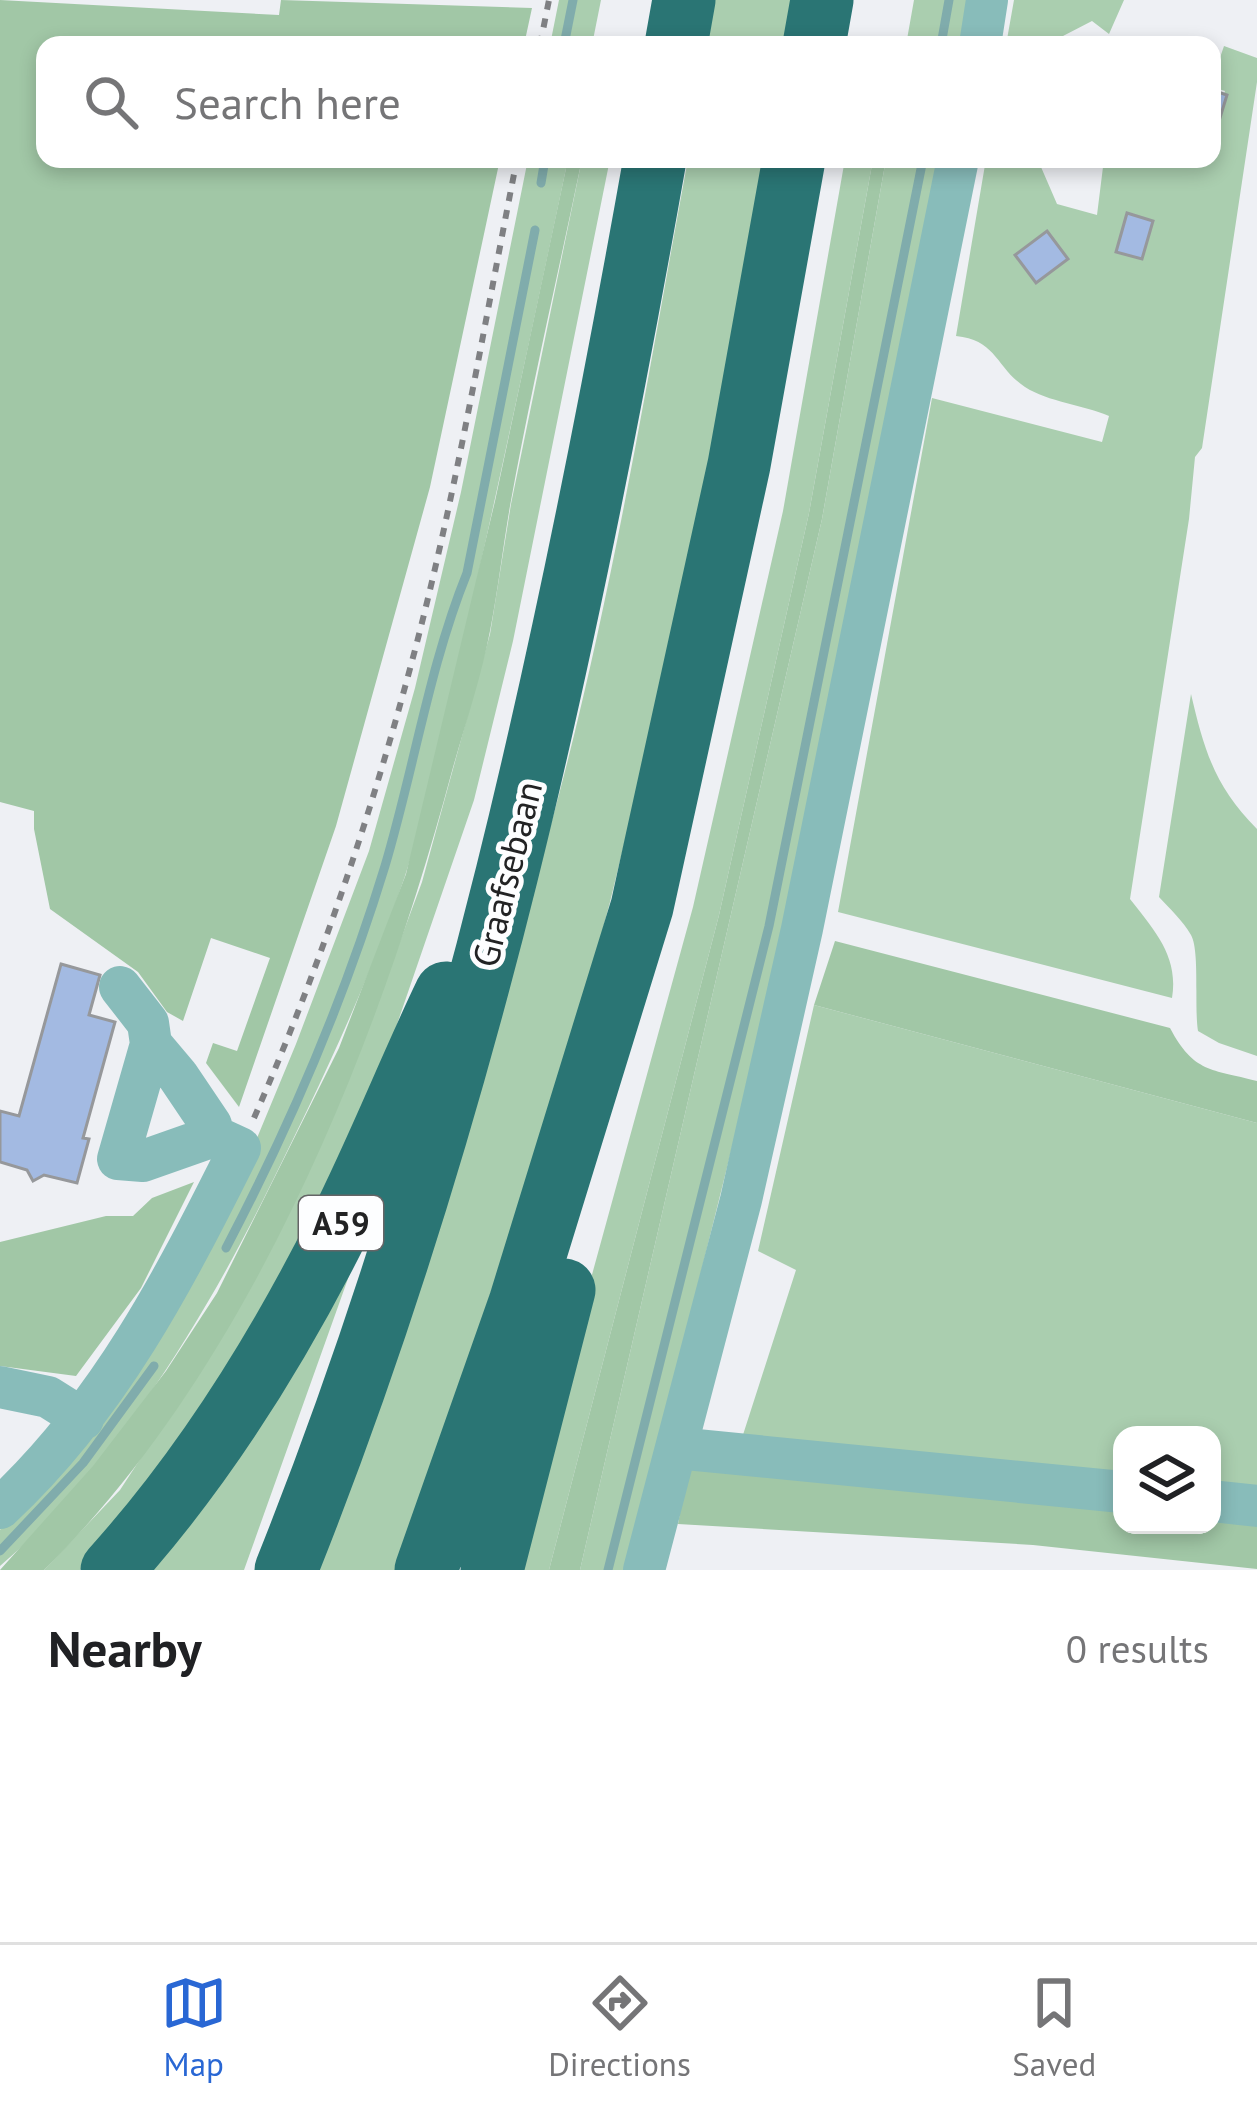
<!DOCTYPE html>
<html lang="en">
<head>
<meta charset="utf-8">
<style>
	body { margin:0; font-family:"PT Sans",sans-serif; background:#f6f6f6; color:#202124 }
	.controls { position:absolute; right:36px; bottom:36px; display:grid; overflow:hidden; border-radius:24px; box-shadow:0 6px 18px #0003 }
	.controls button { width:108px; height:108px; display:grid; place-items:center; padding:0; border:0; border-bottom:3px solid #e0e0e0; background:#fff; color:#202124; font:60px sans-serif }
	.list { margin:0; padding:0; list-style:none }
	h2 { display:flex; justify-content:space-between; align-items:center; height:156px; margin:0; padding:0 48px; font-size:51px }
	h2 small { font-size:39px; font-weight:400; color:#757577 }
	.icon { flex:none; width:66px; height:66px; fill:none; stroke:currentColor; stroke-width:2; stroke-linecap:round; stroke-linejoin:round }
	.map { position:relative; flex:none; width:1257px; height:1570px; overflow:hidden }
	.search { position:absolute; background:#fff; box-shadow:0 6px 18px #0003; left:36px; right:36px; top:36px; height:132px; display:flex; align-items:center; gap:30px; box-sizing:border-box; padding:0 42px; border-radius:24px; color:#757577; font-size:45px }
	.sheet { height:372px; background:#fff }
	nav { display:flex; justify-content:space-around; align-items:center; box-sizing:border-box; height:168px; border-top:3px solid #e0e0e0; background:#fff; font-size:33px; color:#757577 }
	nav a { display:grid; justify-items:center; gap:6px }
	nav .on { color:#2967d4 }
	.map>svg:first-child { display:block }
	.green { fill:#aaceaf }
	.forest { fill:#a1c7a6 }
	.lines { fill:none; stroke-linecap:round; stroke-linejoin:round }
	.stream { stroke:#80acac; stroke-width:9 }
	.building { fill:#a3bae2; stroke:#96989b; stroke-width:3 }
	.path { stroke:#7f8083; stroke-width:6; stroke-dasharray:9 9; stroke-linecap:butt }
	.minor { stroke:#88bcba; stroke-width:42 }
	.highway { stroke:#2a7574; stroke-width:63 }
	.labels { text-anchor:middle; stroke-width:10; stroke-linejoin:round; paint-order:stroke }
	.shield { fill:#fdfeff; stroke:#646566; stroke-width:3 }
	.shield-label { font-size:33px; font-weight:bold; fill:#222324 }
	.street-label { font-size:36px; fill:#222324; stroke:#fdfeff }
</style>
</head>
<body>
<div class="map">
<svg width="1257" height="1570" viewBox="0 0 1257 1570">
	<rect width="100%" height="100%" fill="#eef0f4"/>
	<path class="green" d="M559 0H601L592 45H550Z
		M715 0H793L785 45H707Z
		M914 0H969L961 45H906Z
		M1014 0H1124L1109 34 1092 21 1063 36 1061 45H1006Z
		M1224 46 1257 58V82L1202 448 1195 457 1189 519 1130 899C1154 930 1179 956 1172 998L838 912 932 398 1102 442 1109 416C1084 405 1048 402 1025 387 996 368 997 340 956 336L986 159H1042L1041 167 1057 204 1097 215 1104 159H1212V129L1225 91 1212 87V81Z
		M528 159H568C535 316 501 473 466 629 447 711 431 796 405 876 367 988 316 1094 263 1200 200 1326 108 1474 0 1566V1530L252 1150 296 1044 369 851 415 688 461 492Z
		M582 159H610L513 641 474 800 383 1065 268 1312 139 1501 80 1570H44L120 1490 240 1306 295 1198 357 1057 422 882 490 634 511 504Z
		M688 159H764L715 446 662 688 610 902 564 1076 397 1570H314C387 1342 465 1116 533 887 604 649 643 402 688 159Z
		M845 159H873L809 513 719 915 549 1570H515L554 1413 693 907 783 511Z
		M886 159H939L787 926 627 1570H580L822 519Z
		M1191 694C1204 750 1215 787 1257 829V1056L1219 1043 1198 1031C1194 1006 1200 951 1191 935 1183 921 1170 909 1159 897Z
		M814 1005 1257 1123V1491L1212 1486V1435H1122V1478L741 1441 796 1270 758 1251Z
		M355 1259 244 1570H131Z"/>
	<path class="forest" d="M0 0 279 15 281 0 532 8 524 45H45V159H500L430 487 336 826 239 1107 206 1063 213 1043 237 1051 270 958 211 938 183 1021 167 1012 138 972 50 909 34 829V811L0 802Z
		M568 159H582C558 274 531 390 510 506 503 547 498 590 490 631 481 678 465 725 452 771 378 1047 250 1367 44 1570H0L93 1466 166 1371 217 1293 339 1048 406 874 495 501Z
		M873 159H886L822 519 580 1570H549L719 915 809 513Z
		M835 941 1170 1028C1194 1073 1211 1069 1257 1081V1123L814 1005Z
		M194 1182 141 1288 76 1376 0 1366V1242L106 1216H133L152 1198Z
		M690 1457 1122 1503V1525H1212V1513L1257 1518V1569L1033 1545 678 1524Z"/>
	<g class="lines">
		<path class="stream" d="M564 45 573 0
			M941 45 949 0
			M541 183 545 159
			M226 1248C290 1126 345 997 385 866 414 769 429 667 467 573L535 230
			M0 1551 83 1463 154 1366
			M608 1570 769 926 923 159"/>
	</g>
	<path class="building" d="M1212 90 1227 95 1212 144Z
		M1127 213 1153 221 1142 259 1116 252Z
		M1047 231 1068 259 1036 283 1015 255Z
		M61 964 100 975 89 1015 115 1022 83 1138 89 1139 77 1183 44 1175 33 1181 27 1170 0 1162V1111L19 1116Z"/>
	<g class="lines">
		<path class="path" d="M540 45 549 0
			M254 1118C315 979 365 833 405 687 453 514 482 335 517 159"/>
		<path class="minor" d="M980 45 987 0
			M151 1044 118 1159 143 1161 214 1136
			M0 1387 48 1397 83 1419
			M676 1448 1122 1492
			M1212 1501 1257 1506
			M0 1508C109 1407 174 1280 240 1148L214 1136 211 1125 178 1076 151 1044 148 1023 120 987
			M644 1570 741 1200 802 929 958 159"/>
		<path class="highway" d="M676 45 684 0
			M814 45 822 0
			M112 1570C205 1467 277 1351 339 1227 378 1150 409 1070 446 993
			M286 1570C468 1116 570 638 655 159
			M426 1570 520 1303 642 907 739 465 794 159
			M492 1570 564 1290"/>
	</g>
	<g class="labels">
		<rect class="shield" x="299" y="1196" width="84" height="54" rx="9"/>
		<g class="shield-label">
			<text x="341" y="1235">A59</text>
		</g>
		<g class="street-label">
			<text transform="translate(507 874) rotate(-76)" y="13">Graafsebaan</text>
		</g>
	</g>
</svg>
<div class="controls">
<button><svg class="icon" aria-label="layers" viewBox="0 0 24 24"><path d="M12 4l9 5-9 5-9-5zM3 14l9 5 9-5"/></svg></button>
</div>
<div class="search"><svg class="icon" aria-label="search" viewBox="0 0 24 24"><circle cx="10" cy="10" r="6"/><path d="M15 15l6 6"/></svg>Search here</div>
</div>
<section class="sheet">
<h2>Nearby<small>0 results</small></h2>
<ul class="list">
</ul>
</section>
<nav>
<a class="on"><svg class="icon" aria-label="map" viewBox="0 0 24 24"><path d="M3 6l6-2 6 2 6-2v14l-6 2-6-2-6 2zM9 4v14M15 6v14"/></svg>Map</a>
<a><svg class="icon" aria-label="directions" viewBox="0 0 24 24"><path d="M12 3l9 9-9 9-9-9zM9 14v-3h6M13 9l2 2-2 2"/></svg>Directions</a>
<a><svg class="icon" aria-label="saved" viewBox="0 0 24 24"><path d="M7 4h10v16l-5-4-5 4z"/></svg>Saved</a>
</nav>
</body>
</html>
